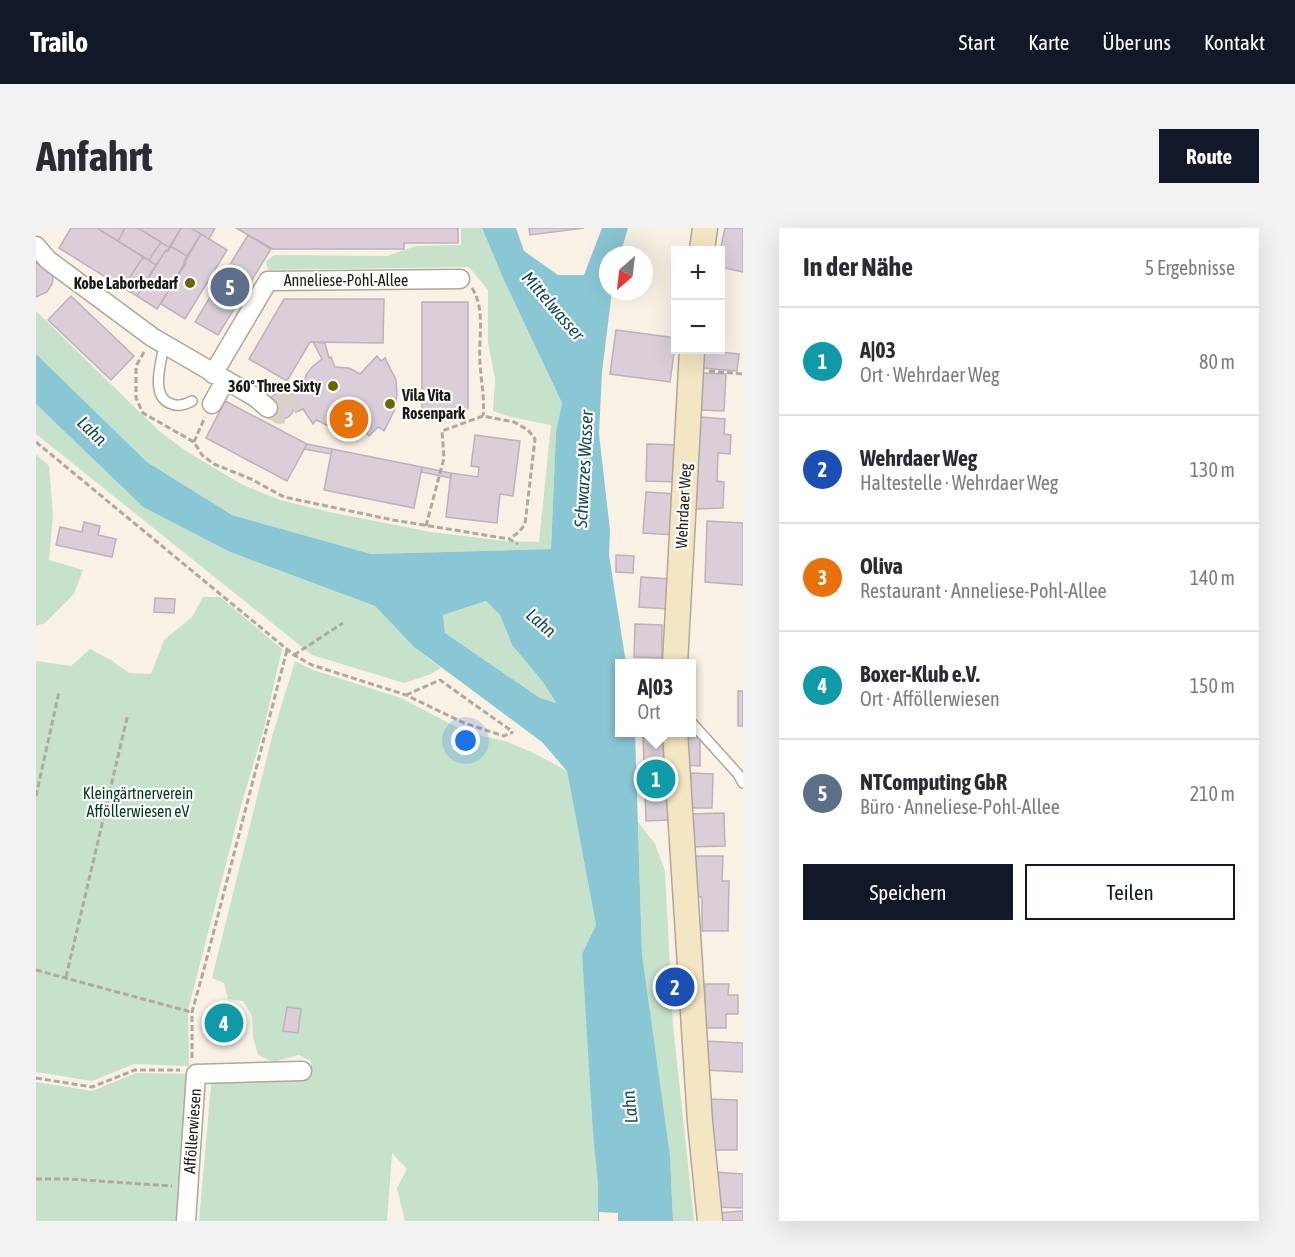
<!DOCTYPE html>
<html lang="de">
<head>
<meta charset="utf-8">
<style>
	body { margin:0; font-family:"Asap Condensed",sans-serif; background:#f2f2f3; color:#2b2b33 }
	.controls { position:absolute; right:18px; top:18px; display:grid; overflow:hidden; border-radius:0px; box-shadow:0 6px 24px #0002 }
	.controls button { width:54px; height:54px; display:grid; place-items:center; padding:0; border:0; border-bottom:2px solid #e1e1e2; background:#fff; color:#2b2b33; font:30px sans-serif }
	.compass { position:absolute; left:563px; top:18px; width:54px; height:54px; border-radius:50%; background:#fff; box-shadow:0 6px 24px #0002; rotate:208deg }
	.you { position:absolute; left:430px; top:513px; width:21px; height:21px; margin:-15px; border:4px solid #fff; border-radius:50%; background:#1a73e8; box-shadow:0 0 0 9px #1a73e833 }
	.badge { display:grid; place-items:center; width:39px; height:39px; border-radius:50%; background:#111827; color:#fff; font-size:20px; font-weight:700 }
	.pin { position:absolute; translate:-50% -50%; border:3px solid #fff; box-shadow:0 2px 6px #0006 }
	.popup { position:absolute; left:579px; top:431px; width:81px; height:78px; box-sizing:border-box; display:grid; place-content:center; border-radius:0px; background:#fff; filter:drop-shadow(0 2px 4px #0005); font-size:20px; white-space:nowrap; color:#7c7c81 }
	.popup b { font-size:22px; color:#2b2b33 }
	.popup::after { content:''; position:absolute; left:50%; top:100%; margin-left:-12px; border:12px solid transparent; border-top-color:#fff }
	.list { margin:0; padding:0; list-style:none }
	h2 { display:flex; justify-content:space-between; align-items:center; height:78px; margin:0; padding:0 24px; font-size:26px }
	h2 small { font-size:20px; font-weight:400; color:#7c7c81 }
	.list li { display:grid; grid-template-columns:39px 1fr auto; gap:18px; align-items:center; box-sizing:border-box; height:108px; padding:0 24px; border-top:2px solid #e1e1e2 }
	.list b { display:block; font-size:22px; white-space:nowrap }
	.list p { margin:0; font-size:20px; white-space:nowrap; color:#7c7c81 }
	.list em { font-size:20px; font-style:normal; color:#7c7c81 }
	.actions { display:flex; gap:12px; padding:18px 24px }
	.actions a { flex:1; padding:14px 0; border:2px solid #111827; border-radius:0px; text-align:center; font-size:21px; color:#111827 }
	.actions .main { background:#111827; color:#fff }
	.map { position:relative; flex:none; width:707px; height:993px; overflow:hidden; border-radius:0px }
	header { display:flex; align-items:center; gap:36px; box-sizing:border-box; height:84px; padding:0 30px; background:#111827; color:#fff }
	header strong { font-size:28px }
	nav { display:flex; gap:33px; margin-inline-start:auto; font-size:21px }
	.intro { display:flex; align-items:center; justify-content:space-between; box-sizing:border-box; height:144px; padding:0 36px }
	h1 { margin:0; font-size:42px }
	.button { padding:15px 27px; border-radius:0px; background:#111827; color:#fff; font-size:21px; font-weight:700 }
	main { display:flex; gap:36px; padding:0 36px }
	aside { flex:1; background:#fff; border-radius:0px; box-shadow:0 6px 24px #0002 }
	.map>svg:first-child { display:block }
	.green { fill:#c6e2cb }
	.water { fill:#89c7d5; fill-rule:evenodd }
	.pier { fill:#f9f1e4 }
	.building { fill:#dbced9; stroke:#beb1bc; stroke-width:1.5 }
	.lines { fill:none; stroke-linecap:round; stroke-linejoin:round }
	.street-tunnel { stroke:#d8d1c5; stroke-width:18; stroke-dasharray:18 9; stroke-linecap:butt }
	.lane-casing { stroke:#aea79a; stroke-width:12 }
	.street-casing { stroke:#aea79a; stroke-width:21 }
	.secondary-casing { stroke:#aea79a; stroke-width:27 }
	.path { stroke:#afa99f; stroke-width:3; stroke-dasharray:6 3; stroke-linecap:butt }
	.lane { stroke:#fff; stroke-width:9 }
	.street { stroke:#fff; stroke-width:18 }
	.secondary { stroke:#f4e6c2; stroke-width:24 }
	.poi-dot { fill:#6a6700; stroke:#fff; stroke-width:2 }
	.labels { text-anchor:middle; stroke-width:4.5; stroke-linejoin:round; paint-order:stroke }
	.street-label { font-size:16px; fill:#1c1a15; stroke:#fff }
	.poi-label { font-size:16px; font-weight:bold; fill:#1c1a15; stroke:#fff; text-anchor:end }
	.park-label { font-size:16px; fill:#023717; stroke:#fff }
	.water-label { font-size:18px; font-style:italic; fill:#134954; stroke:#fff }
</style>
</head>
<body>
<header>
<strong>Trailo</strong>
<nav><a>Start</a><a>Karte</a><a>Über uns</a><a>Kontakt</a></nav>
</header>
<div class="intro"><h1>Anfahrt</h1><a class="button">Route</a></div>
<main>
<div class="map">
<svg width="707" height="993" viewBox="0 0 707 993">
	<rect width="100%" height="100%" fill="#f9f1e4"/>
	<path class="green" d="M425 0H446L467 50 526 175 520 204 515 321 335 326 196 287 111 234 0 126V83L122 202 150 223 207 257 244 272 293 284 395 304 469 313 503 314 515 197 475 189 457 183 459 151 452 114V62L433 39 232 42 230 34 238 27 351 28 380 18 425 17Z
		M0 176 107 279 194 324 339 378 378 419 405 440 395 446 368 455 276 427 0 206Z
		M0 226 13 238 17 287 13 332 47 342 38 366 9 395 0 398Z
		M167 369H184L246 421 228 500 205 578 152 782 153 838 98 836 56 853 0 844V433L35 438 54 421 75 432 93 445 115 446 128 412 156 389Z
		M450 373 464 387 476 417 507 454 520 476 504 470 409 405 407 387Z
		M259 433 277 442 365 470 430 504 469 513 498 525 531 543 560 697 546 726 562 956V993H369L361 960 371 941 356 925 351 993H163L175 857 189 852 275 850V833L263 827 237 834 222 827 217 809 216 788 207 773 192 771 188 755 176 750 236 509Z
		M602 594 619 616 629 643 637 797 658 993H637L634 927 606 726Z
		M100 845 156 846 145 993H0V854L56 863Z"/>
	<path class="water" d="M446 0H480L488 23 522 47H548L566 0H592L584 27H572V63H576L566 144 563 206 574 302 573 327 590 435 584 436V504L599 505 606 726 634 927 637 993H562V956L557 904 546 726 560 697 531 543 506 514 378 419 339 378 194 324 107 279 0 176V126L111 234 196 287 335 326 515 321 520 204 526 175 467 50ZM450 373 464 387 476 417 507 454 520 475 504 470 409 405 407 387Z"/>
	<path class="pier" d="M563 984 582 985V993H563Z"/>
	<path class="building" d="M35 0H61L107 29 87 60 23 20Z
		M61 0H89L82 13Z
		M89 0H102L125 14 113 32 82 13Z
		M102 0H145L134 20Z
		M145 0H155L165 6 151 28 134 18Z
		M155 0H179L173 11Z
		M200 0H422V15H368V21H237Z
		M493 0H548L494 7Z
		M689 0H707V44L684 39V23Z
		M165 6 191 22 149 91 125 76Z
		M212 7 235 21 182 107 159 94Z
		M125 14 134 20 132 23 130 22 120 37 113 32Z
		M134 18 151 28 148 34 150 35 121 81 101 68 130 22 132 23Z
		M107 29 120 37 101 68 87 60Z
		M0 33 6 35 15 43 17 50 16 56 11 64 0 69Z
		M35 68 98 128 75 152 12 92Z
		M248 71H348L347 115 274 114 251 153 213 131Z
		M386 74H432V181H386Z
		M580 102 640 110 634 154 574 146Z
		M277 114 289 115 293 130 295 129 299 139 313 140 324 146 341 128 345 133 349 130 360 152 361 166 359 181 348 203 342 199 333 208 328 202 313 209 310 201 295 199 280 192 277 196 267 181 260 184 254 166 265 165 270 147 276 139 286 131Z
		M667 122H684V124L703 126 701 143 666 140Z
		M665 145 690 146 688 183 664 182Z
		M232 178a13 13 0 1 1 26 0a13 13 0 1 1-26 0Z
		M189 173 271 216 251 253 170 210Z
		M664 189 689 191 688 206 695 207 694 226 682 225 681 253 688 254 687 280 660 281Z
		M439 207 484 213 477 268 464 266 461 295 410 289 415 245 442 249 443 239 435 238Z
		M271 216 296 221 295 226 268 221Z
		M611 216 643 217 641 254 610 253Z
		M296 221 386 239 378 280 288 262Z
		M386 239 415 245V250L385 244Z
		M610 264 640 266 638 307 607 305Z
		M671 293 707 295V357L669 354Z
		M48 294 64 298 62 307 80 311 76 329 20 317 24 299 46 304Z
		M580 327 598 328 597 345 580 344Z
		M605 349 635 351 633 381 603 379Z
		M119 370 139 371 138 385 118 384Z
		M599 396 626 397V430L598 429Z
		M702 463H707V498H702Z
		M631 508 634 592 610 593 607 509Z
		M648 510H664V538L648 537Z
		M655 545 677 546 676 580H653Z
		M688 585 689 618 654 619 653 586Z
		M655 628H687L686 653H693L692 703H666V669H655Z
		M669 756H693L692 767H702V786H690V800H668Z
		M251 779 265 781 262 805 247 803Z
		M180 783 200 787 195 808 176 804Z
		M668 813 707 815V844L667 842Z
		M672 871 701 872V922H672Z
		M678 944 707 946V980L677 979Z
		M707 983V993H682L681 985Z"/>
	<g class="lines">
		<path class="street-tunnel" d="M232 180 243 187 250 186 254 178 249 171 235 169"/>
		<defs>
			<path id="lane" d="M128 116C126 133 114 166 133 175 141 179 149 177 156 173
				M656 495 702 546 707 555"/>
			<path id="street" d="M0 18 12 32 116 109 219 169 232 180
				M177 146 232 53 424 51
				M176 176 189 153
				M150 993 160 846 266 843"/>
			<path id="secondary" d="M666 22 669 0
				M639 436 656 122
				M639 504 664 894 674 993"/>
		</defs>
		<use href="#lane" class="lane-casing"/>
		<use href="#street" class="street-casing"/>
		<use href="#secondary" class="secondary-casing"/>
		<path class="path" d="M436 60C450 82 442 111 444 135 445 155 449 168 447 188
			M108 124 100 138V170L107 185 158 214 166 227 178 236 215 251 248 269 357 292 473 311 482 316
			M673 143 707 146
			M0 214 258 427 276 437 370 467 428 495 468 508 477 504
			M158 214 169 189
			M390 298 408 230 406 203 447 188 478 194 492 202 499 211 489 296 483 304 473 311
			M258 427 307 395
			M370 467 404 452 477 504
			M0 568 23 464
			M0 742 155 784
			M30 749 92 486
			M156 830V784L168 741 251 422
			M0 850 56 859 99 842H144
			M0 951H33L136 958"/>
		<use href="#lane" class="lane"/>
		<use href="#street" class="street"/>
		<use href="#secondary" class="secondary"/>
	</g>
	<g class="poi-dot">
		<circle cx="154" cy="55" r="6"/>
		<circle cx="297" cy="158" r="6"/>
		<circle cx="354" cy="176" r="6"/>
	</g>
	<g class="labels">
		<g class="street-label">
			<text x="310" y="58">Anneliese-Pohl-Allee</text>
			<text transform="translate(647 278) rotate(-87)" y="6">Wehrdaer Weg</text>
			<text transform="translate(156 903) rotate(-86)" y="6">Afföllerwiesen</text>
		</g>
		<g class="poi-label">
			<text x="142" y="61">Kobe Laborbedarf</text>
			<text x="285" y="164">360° Three Sixty</text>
			<text x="366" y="173" text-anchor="start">Vila Vita<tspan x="366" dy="18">Rosenpark</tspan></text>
		</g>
		<g class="park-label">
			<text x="102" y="571">Kleingärtnerverein<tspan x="102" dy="18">Afföllerwiesen eV</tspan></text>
		</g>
		<g class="water-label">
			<text transform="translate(517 78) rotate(49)" y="6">Mittelwasser</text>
			<text transform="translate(56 203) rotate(44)" y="6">Lahn</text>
			<text transform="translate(548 241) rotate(-87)" y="6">Schwarzes Wasser</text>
			<text transform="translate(505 395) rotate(41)" y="6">Lahn</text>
			<text transform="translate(594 879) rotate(-96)" y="6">Lahn</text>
		</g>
	</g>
</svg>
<div class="controls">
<button>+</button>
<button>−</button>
</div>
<svg class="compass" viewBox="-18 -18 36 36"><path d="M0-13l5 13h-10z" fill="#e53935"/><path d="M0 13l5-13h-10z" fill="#7c7c81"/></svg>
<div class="you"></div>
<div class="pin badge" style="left:620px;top:551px;background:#0f9aa8">1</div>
<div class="popup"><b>A|03</b>Ort</div>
<div class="pin badge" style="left:639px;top:759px;background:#1a4fb4">2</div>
<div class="pin badge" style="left:313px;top:191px;background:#e8710a">3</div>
<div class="pin badge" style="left:188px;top:795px;background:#0f9aa8">4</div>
<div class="pin badge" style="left:194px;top:59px;background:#5c6f8a">5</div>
</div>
<aside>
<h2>In der Nähe<small>5 Ergebnisse</small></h2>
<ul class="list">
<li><span class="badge" style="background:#0f9aa8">1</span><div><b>A|03</b><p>Ort · Wehrdaer Weg</p></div><em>80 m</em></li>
<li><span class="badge" style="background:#1a4fb4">2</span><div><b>Wehrdaer Weg</b><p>Haltestelle · Wehrdaer Weg</p></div><em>130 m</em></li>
<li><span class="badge" style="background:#e8710a">3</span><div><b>Oliva</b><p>Restaurant · Anneliese-Pohl-Allee</p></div><em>140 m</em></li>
<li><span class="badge" style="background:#0f9aa8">4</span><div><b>Boxer-Klub e.V.</b><p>Ort · Afföllerwiesen</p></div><em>150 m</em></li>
<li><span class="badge" style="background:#5c6f8a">5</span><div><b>NTComputing GbR</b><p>Büro · Anneliese-Pohl-Allee</p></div><em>210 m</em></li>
</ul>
<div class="actions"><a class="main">Speichern</a><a>Teilen</a></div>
</aside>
</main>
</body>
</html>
